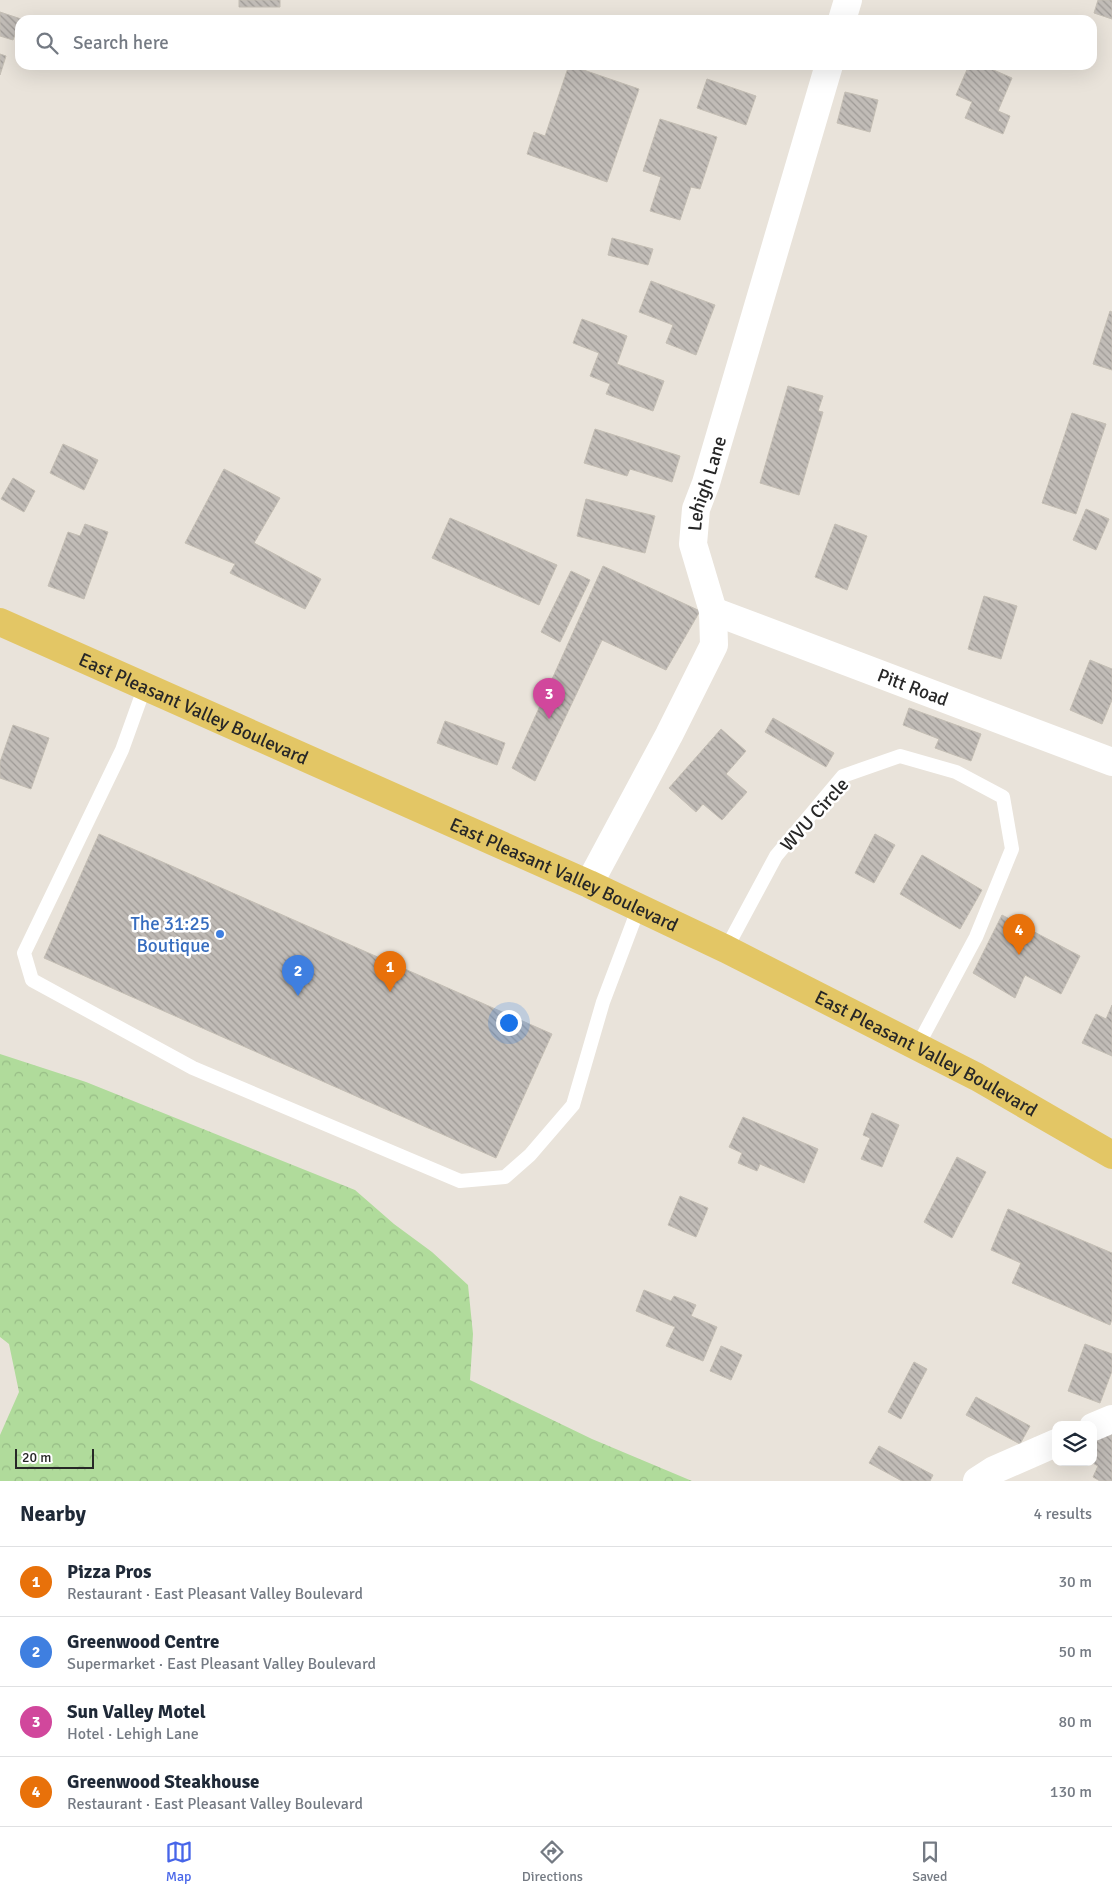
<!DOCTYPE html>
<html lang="en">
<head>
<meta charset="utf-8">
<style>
	body { margin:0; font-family:Signika,sans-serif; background:#f6f6f7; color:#1f2937 }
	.controls { position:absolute; right:15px; bottom:15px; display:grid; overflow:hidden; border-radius:10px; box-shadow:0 5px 20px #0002 }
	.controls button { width:45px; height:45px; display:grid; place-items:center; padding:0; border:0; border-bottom:1px solid #e0e1e3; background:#fff; color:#1f2937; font:25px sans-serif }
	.scale { position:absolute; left:15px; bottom:12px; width:79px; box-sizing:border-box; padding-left:5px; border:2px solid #272727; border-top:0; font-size:14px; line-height:18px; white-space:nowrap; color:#272727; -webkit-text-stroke:4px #fff; paint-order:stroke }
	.you { position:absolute; left:508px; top:1022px; width:18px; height:18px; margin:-12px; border:4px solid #fff; border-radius:50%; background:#1a73e8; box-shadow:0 0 0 8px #1a73e833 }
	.badge { display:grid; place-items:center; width:32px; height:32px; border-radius:50%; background:#4765e9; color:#fff; font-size:16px; font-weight:700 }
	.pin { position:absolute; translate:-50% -41px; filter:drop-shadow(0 1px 2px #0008) }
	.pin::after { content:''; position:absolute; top:26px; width:18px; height:15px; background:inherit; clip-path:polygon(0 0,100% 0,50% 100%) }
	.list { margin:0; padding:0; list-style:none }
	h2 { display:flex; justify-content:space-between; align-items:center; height:65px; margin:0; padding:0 20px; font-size:21px }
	h2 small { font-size:16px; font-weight:400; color:#747a83 }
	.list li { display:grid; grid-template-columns:32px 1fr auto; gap:15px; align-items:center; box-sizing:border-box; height:70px; padding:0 20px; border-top:1px solid #e0e1e3 }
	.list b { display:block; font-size:19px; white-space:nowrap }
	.list p { margin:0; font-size:16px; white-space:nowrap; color:#747a83 }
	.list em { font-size:16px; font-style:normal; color:#747a83 }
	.icon { flex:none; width:28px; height:28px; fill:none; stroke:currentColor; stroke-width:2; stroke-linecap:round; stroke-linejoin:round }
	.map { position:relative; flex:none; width:1112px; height:1481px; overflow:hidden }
	.search { position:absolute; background:#fff; box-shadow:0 5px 20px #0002; left:15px; right:15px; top:15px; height:55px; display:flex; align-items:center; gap:12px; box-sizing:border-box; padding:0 18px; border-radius:15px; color:#747a83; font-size:19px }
	.sheet { height:345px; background:#fff }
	nav { display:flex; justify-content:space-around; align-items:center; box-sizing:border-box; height:70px; border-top:1px solid #e0e1e3; background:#fff; font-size:14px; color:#747a83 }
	nav a { display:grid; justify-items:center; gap:2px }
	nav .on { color:#4765e9 }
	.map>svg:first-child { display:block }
	.forest { fill:url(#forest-crowns) }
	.building { fill:url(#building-back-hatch); stroke:#c4beb4 }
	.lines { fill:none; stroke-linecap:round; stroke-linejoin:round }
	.service { stroke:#fff; stroke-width:14 }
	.minor { stroke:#fff; stroke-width:28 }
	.primary { stroke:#e3c665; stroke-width:28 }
	.shop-dot { fill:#3f7fe0; stroke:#fff; stroke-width:2 }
	.labels { text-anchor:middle; stroke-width:5; stroke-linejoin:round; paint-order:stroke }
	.street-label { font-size:19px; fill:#272727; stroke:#fff }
	.shop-label { font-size:19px; fill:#366cbe; stroke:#fff; text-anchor:end }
</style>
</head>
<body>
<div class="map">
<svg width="1112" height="1481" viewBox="0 0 1112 1481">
	<defs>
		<pattern id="forest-crowns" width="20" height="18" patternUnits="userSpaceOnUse" patternTransform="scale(1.25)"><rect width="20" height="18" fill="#b0db9b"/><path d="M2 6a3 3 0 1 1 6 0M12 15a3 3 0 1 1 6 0" fill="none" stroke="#97bc86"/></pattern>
		<pattern id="building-back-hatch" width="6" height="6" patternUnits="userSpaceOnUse" patternTransform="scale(1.25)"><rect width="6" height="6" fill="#c1bcb7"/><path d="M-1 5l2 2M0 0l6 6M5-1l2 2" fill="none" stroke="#9d9995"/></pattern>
	</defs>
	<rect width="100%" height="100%" fill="#e9e3da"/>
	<path class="forest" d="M0 1054 86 1082 355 1190 394 1224 432 1252 468 1285 473 1334 470 1380 592 1439 692 1481H0V1435L19 1392 9 1344 0 1337Z"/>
	<path class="building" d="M239 0H280V7H239Z
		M1098 0H1112V19L1094 13Z
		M0 12 21 19 13 40 0 36Z
		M0 54 6 56 0 75Z
		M569 65 639 89 607 182 527 154 534 132 545 136Z
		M969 65H982L1012 78 998 111 1010 116 1003 134 965 118 972 102 956 95Z
		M707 79 756 96 746 125 697 108Z
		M845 92 878 100 870 132 837 123Z
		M660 119 717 137 700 189 691 187 680 220 650 211 661 177 643 171Z
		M612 238 653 249 648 265 608 255Z
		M651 281 715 305 696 355 666 343 673 325 639 312Z
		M1110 311 1112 312V370L1093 364Z
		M582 319 627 336 617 364 664 381 653 411 606 394 610 384 590 376 599 353 573 343Z
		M788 386 823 396 818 411 823 412 799 495 760 483Z
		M1072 413 1106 424 1076 514 1042 503Z
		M595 429 680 456 672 482 630 469 627 476 584 463Z
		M63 444 98 460 84 490 50 473Z
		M224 469 280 498 254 543 321 579 305 609 230 573 235 564 185 543Z
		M13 478 35 491 24 512 1 499Z
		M586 499 655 516 645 553 577 536Z
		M1086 509 1109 519 1096 550 1073 540Z
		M450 518 557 565 539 605 432 558Z
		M85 524 108 532 84 599 48 586 68 532 80 536Z
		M835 524 867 536 847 590 815 577Z
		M603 566 700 611 666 670 602 640 535 781 512 768Z
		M571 571 590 580 560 642 541 632Z
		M984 596 1017 606 1001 659 968 649Z
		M1090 660 1112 669V700L1102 724 1070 710Z
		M909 708 981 734 971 761 935 748 939 739 903 725Z
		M773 718 834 753 826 767 765 732Z
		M445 721 505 743 497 765 437 743Z
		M13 725 49 738 31 789 0 778V762Z
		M721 729 746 751 726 774 747 792 722 820 703 804 696 812 669 788Z
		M99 834 552 1034 496 1158 44 958Z
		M875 834 895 845 874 883 855 873Z
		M922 855 982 890 960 929 900 894Z
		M1002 915 1080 956 1061 994 1025 975 1015 998 973 973Z
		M1112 1005V1056L1082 1043 1096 1014 1106 1019Z
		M872 1113 899 1125 882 1167 861 1159 870 1138 863 1135Z
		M743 1117 818 1149 804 1183 760 1164 757 1171 738 1163 742 1153 729 1147Z
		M957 1157 986 1172 952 1238 924 1222Z
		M680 1196 708 1208 696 1237 668 1225Z
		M1008 1209 1112 1253V1319L1110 1325 1012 1283 1021 1263 991 1250Z
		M644 1290 671 1301 674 1296 696 1305 691 1316 717 1327 703 1361 666 1346 675 1327 636 1311Z
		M1085 1344 1112 1354V1371L1100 1403 1068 1391Z
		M721 1346 742 1355 731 1380 710 1371Z
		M914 1362 927 1369 901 1419 888 1412Z
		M976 1397 1030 1426 1020 1444 966 1415Z
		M1101 1426 1112 1432V1481H1100L1093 1477 1098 1466 1091 1462H1093V1442Z
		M879 1446 933 1475 930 1481H902L869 1463Z"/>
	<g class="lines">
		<path class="service" d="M145 686 122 750 24 953 32 980 193 1068 460 1181 505 1177 530 1155 573 1105 603 1002 639 907
			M726 949 776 856 843 776 900 756 956 772 1003 797 1012 849 976 937 917 1047"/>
		<g class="minor">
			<path d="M842 20 848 0"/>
			<path id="s1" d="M713 611 1112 762"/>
			<path id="s2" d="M589 884 669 735 714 645 713 611 693 544 696 509 706 483 829 65"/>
			<path d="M1093 1427 1112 1419"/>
			<path d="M977 1481 994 1470 1056 1443"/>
		</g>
		<path class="primary" id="s3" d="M0 622 589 884 726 949 977 1077 1112 1155"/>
	</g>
	<circle class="shop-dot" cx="220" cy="934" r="5"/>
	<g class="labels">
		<g class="street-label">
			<text dy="7" stroke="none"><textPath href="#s2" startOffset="436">Lehigh Lane</textPath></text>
			<text dy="7" stroke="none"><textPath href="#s1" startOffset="214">Pitt Road</textPath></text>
			<text dy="7" stroke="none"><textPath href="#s3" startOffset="212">East Pleasant Valley Boulevard</textPath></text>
			<text transform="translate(814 814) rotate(-48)" y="7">WVU Circle</text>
			<text dy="7" stroke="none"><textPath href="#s3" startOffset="618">East Pleasant Valley Boulevard</textPath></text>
			<text dy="7" stroke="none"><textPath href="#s3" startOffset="1022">East Pleasant Valley Boulevard</textPath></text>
		</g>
		<g class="shop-label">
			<text x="210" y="930">The 31:25<tspan x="210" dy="22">Boutique</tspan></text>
		</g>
	</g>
</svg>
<div class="controls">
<button><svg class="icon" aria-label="layers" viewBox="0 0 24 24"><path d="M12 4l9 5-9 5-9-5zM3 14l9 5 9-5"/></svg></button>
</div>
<div class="scale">20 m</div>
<div class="you"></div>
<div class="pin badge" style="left:390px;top:992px;background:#e8710a">1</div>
<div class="pin badge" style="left:298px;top:996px;background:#3f7fe0">2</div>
<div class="pin badge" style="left:549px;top:719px;background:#d1479c">3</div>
<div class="pin badge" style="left:1019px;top:955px;background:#e8710a">4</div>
<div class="search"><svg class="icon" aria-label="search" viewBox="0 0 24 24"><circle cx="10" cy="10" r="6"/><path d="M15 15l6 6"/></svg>Search here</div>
</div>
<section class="sheet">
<h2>Nearby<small>4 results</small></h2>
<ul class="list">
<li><span class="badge" style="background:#e8710a">1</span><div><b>Pizza Pros</b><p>Restaurant · East Pleasant Valley Boulevard</p></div><em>30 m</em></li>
<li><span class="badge" style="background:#3f7fe0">2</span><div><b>Greenwood Centre</b><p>Supermarket · East Pleasant Valley Boulevard</p></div><em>50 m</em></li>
<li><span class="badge" style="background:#d1479c">3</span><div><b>Sun Valley Motel</b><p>Hotel · Lehigh Lane</p></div><em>80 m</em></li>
<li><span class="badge" style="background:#e8710a">4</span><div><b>Greenwood Steakhouse</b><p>Restaurant · East Pleasant Valley Boulevard</p></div><em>130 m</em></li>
</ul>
</section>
<nav>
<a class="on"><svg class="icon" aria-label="map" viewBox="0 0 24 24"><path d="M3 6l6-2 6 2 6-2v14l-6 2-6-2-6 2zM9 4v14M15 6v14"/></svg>Map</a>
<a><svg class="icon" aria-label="directions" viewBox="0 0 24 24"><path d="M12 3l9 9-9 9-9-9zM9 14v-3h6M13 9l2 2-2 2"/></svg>Directions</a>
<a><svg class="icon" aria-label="saved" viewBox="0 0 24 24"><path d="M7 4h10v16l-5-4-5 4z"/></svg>Saved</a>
</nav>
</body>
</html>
